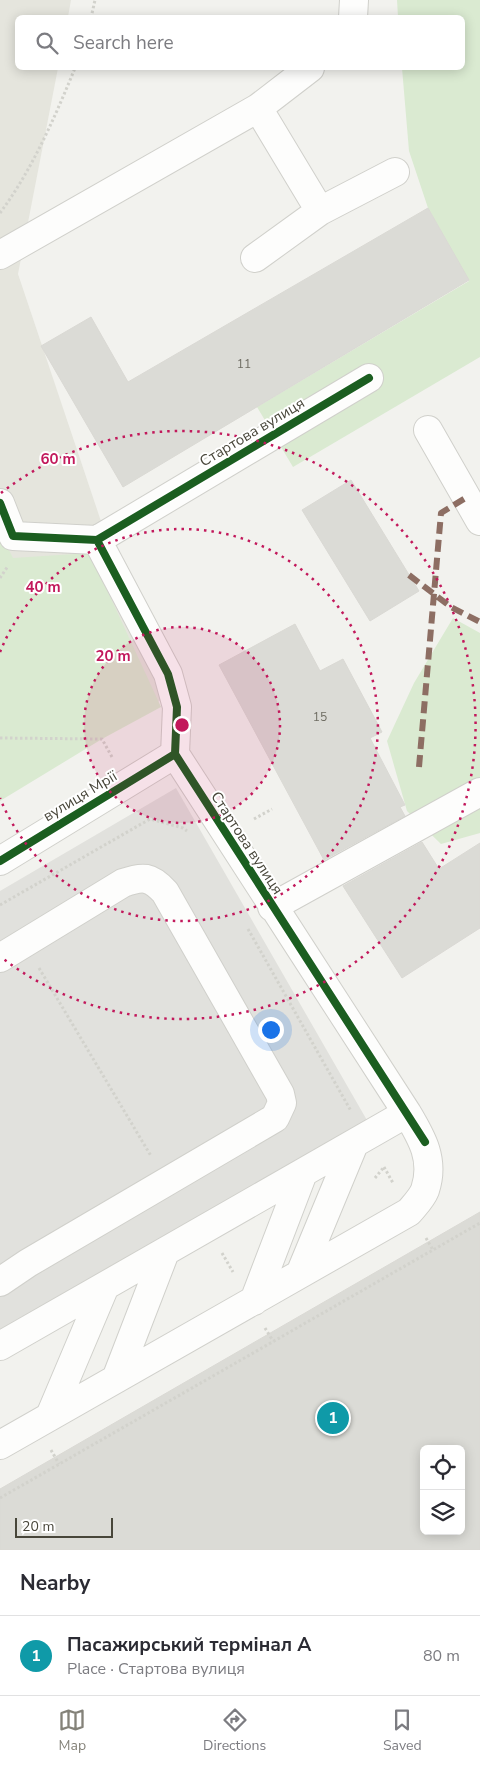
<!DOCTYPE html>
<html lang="en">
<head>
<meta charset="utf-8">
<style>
	body { margin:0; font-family:"Nunito Sans",sans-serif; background:#f2f2f3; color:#2b2b33 }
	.controls { position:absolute; right:15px; bottom:15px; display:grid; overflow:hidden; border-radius:8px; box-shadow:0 2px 12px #0003 }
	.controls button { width:45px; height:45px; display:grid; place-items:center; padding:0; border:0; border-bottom:1px solid #e1e1e2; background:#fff; color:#2b2b33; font:25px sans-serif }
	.scale { position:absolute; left:15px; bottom:12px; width:98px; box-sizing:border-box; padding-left:5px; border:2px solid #48463a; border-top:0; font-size:14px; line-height:18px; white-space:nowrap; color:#48463a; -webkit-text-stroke:4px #fff; paint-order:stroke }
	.you { position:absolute; left:270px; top:1029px; width:18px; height:18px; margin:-12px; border:4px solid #fff; border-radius:50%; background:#1a73e8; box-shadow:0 0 0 8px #1a73e833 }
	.badge { display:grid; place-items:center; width:32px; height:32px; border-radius:50%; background:#848279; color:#fff; font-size:16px; font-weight:700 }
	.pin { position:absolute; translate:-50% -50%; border:2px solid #fff; box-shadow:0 1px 5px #0006 }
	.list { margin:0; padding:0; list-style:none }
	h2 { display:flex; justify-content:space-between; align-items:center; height:65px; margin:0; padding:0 20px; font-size:21px }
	h2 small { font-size:16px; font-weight:400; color:#7c7c81 }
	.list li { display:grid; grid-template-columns:32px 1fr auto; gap:15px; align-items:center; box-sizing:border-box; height:80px; padding:0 20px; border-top:1px solid #e1e1e2 }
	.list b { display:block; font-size:19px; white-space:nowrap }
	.list p { margin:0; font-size:16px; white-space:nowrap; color:#7c7c81 }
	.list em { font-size:16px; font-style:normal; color:#7c7c81 }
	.icon { flex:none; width:28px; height:28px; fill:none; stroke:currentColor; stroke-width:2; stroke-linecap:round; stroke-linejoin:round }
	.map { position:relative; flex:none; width:480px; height:1550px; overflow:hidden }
	.search { position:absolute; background:#fff; box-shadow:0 2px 12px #0003; left:15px; right:15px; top:15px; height:55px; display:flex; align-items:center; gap:12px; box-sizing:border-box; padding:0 18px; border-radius:8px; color:#7c7c81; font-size:19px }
	.sheet { height:145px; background:#fff }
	nav { display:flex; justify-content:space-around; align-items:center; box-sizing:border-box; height:70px; border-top:1px solid #e1e1e2; background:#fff; font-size:14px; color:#7c7c81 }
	nav a { display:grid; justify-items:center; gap:2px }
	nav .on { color:#848279 }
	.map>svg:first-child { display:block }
	.residential { fill:#e5e5dd }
	.green { fill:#daead1 }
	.parking { fill:#e1e1dd }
	.building { fill:#dbdbd6; stroke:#dad9d4; fill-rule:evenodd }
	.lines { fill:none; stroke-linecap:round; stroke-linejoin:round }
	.minor-casing { stroke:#d0d0cb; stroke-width:30 }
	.path { stroke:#d2d2cc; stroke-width:3; stroke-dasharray:2.5 2.5; stroke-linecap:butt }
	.minor { stroke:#fdfdfc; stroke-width:28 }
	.quiet { stroke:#8d6e63; stroke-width:6; stroke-dasharray:12 6; stroke-linecap:butt }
	.cycleway-casing { stroke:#fff; stroke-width:11 }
	.cycleway { stroke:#1b5e20; stroke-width:8 }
	.ring { fill:none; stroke:#c2185b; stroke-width:2.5; stroke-dasharray:2.5 5 }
	.labels { text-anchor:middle; stroke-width:4; stroke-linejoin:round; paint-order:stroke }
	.number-label { font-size:12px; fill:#6e6c62 }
	.street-label { font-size:15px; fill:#48463a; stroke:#fff }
	.centre { fill:#c2185b; stroke:#fff; stroke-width:2.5 }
	.ring-label { font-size:15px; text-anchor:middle; font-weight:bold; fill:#c2185b; stroke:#fff; stroke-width:4; stroke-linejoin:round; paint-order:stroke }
</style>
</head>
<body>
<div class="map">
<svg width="480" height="1550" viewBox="0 0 480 1550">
	<rect width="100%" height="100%" fill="#f2f2ee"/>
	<path class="residential" d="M0 0H71L68 17 18 18V68H58L18 274 161 700 0 800Z"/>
	<path class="green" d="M397 0H480V357L293 467 257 407 469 281 428 208 409 151 402 68H462V18L398 17Z
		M3 538 13 558 90 553 161 707 102 739 0 801V539Z
		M453 618 480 633V833L441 844 407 811 387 741 414 683Z"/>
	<path class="parking" d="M176 788 368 1122 0 1342V891Z"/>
	<path class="building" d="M428 208 469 280 123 487 41 346 91 317 128 382Z
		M351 480 419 591 370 621 302 510Z
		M295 624 320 671 343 659 382 732 370 738 405 805 400 807 405 816 324 860 219 665Z
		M422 842 439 869 480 843V928L402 978 343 886Z
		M480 1212V1550H0V1489ZM424 1449H461V1531H424Z"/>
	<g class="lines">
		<defs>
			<path id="minor" d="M353 18 354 0
				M258 108 320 211 395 172
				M0 255 258 108 310 68
				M255 258 320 211
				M428 430 480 521
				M0 503 13 536 97 540 168 674 177 707 175 754 407 1113C422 1138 435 1160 425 1190 422 1198 414 1206 409 1212L0 1445
				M97 540 369 378
				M0 861 175 754
				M272 907 480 792
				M0 958 123 883C143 876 150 876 165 892L280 1094 282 1103 275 1118 28 1263 0 1282
				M300 1274 354 1144
				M254 1301 303 1173
				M0 1346 407 1113
				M116 1379 165 1252
				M50 1416 105 1286"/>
		</defs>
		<use href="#minor" class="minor-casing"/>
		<path class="path" d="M91 18 95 0
			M0 213C32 170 55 117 75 68
			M0 578 8 566
			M0 738 102 739 112 757
			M254 819 272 809
			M0 905 150 819 183 828 187 831
			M248 929 351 1111
			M39 968 151 1156
			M384 1167 393 1183
			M375 1178 384 1167
			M426 1238 433 1250
			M222 1253 233 1272
			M265 1328 273 1341
			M51 1450 59 1464
			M0 1498 480 1223"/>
		<use href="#minor" class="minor"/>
		<path class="quiet" d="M409 575 451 607 480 622
			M419 767 441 513 467 497"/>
		<defs>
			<path id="cycleway" d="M0 503 13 536 97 540 168 674 177 707 175 754 425 1142
				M97 540 369 378
				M0 861 175 754"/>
		</defs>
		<use href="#cycleway" class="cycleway-casing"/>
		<use href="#cycleway" class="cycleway"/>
	</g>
	<circle cx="182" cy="725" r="98" fill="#c2185b" fill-opacity=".12"/>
	<g class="ring">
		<circle cx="182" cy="725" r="98"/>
		<path d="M0 652A196 196 0 1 1 0 798"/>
		<path d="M1 493A294 294 0 1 1 1 957"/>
	</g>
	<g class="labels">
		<g class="number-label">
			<text x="244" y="368">11</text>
			<text x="320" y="721">15</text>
		</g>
		<g class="street-label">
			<text transform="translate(252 432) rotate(-31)" y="5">Стартова вулиця</text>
			<text transform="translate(80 796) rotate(-31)" y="5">вулиця Мрії</text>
			<text transform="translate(247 843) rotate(57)" y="5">Стартова вулиця</text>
		</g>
	</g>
	<circle cx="182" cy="725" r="8" class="centre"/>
	<g class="ring-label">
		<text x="58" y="464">60 m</text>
		<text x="43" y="592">40 m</text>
		<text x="113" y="661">20 m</text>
	</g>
</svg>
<div class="controls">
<button><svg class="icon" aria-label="locate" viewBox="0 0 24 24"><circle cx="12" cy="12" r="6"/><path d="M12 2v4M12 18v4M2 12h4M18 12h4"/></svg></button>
<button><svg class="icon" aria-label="layers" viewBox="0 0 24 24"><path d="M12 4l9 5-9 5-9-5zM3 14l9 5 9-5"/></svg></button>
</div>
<div class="scale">20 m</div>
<div class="you"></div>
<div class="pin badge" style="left:333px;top:1418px;background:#0f9aa8">1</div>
<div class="search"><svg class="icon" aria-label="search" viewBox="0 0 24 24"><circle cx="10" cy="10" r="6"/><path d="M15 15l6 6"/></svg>Search here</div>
</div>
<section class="sheet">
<h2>Nearby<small></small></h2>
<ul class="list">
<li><span class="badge" style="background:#0f9aa8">1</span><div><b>Пасажирський термінал A</b><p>Place · Стартова вулиця</p></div><em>80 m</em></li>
</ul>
</section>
<nav>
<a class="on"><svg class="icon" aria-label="map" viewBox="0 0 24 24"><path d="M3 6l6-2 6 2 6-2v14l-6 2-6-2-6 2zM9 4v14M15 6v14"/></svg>Map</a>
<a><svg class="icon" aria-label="directions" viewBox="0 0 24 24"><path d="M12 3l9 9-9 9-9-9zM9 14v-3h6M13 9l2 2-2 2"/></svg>Directions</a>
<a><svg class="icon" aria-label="saved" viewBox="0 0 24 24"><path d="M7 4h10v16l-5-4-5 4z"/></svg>Saved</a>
</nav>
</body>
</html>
